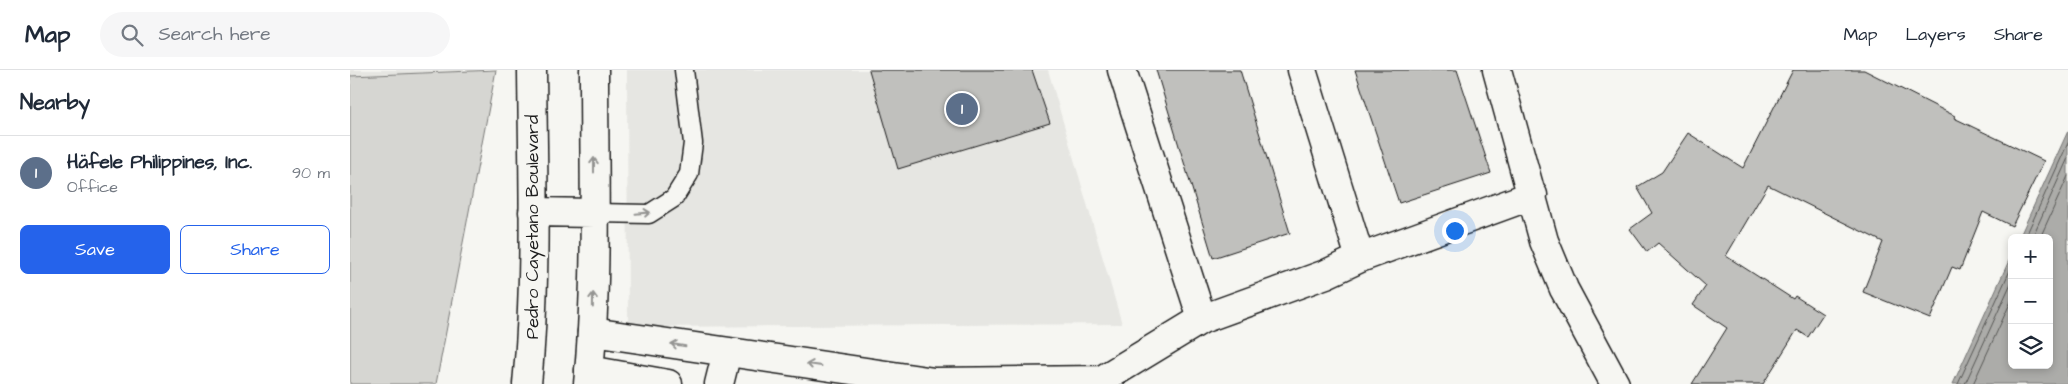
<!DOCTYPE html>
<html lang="en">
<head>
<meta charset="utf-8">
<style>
	body { margin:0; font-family:"Architects Daughter",sans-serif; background:#f6f6f7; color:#1f2937 }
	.controls { position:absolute; right:15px; bottom:15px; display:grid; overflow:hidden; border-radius:8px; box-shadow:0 2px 8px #0003 }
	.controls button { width:45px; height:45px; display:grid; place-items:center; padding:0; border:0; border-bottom:1px solid #e0e1e3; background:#fff; color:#1f2937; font:25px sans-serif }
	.you { position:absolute; left:1104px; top:160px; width:18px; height:18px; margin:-12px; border:4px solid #fff; border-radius:50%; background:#1a73e8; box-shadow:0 0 0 8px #1a73e833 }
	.badge { display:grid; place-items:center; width:32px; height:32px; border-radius:50%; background:#2563eb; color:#fff; font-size:16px; font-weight:700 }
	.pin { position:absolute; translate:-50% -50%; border:2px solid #fff; box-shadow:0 1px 5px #0006 }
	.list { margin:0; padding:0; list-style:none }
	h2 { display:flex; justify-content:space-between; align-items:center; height:65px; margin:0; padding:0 20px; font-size:21px }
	h2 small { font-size:16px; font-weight:400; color:#747a83 }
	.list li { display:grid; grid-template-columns:32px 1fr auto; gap:15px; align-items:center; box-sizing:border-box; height:75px; padding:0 20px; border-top:1px solid #e0e1e3 }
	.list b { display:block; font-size:19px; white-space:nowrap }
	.list p { margin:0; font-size:16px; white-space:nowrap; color:#747a83 }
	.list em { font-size:16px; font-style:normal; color:#747a83 }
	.actions { display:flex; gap:10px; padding:15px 20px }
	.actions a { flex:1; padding:11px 0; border:1px solid #2563eb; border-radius:8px; text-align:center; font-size:18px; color:#2563eb }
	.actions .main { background:#2563eb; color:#fff }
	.icon { flex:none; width:28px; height:28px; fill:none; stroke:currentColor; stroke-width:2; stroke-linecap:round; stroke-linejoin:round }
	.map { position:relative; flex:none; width:1718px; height:314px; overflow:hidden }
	header { display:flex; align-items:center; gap:30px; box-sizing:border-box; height:70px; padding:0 25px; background:#fff; border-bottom:1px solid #e0e1e3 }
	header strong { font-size:24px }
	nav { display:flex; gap:28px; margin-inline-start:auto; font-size:18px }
	.search { width:350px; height:45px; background:#f6f6f7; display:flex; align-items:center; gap:12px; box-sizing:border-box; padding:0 18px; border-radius:28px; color:#747a83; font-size:19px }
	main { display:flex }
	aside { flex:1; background:#fff }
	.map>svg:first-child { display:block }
	.built { fill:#e6e6e2 }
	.green { fill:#d6d6d2; stroke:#797977 }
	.water { fill:#acaca9; stroke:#727271 }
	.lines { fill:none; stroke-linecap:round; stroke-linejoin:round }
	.shore { stroke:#565654; stroke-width:1 }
	.building { fill:#c0c0bd; stroke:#1c1c1c }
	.lane-casing { stroke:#1c1c1c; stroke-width:21 }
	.street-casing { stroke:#1c1c1c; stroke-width:31 }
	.secondary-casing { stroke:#1c1c1c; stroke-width:31 }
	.lane { stroke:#f6f6f2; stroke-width:18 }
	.street { stroke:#f6f6f2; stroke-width:28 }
	.secondary { stroke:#f6f6f2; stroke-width:28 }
	.oneway { stroke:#949492 }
	.labels { text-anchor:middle; stroke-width:5; stroke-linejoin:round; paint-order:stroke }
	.street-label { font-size:18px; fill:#1c1c1c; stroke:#f6f6f2 }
</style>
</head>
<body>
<header>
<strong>Map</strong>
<div class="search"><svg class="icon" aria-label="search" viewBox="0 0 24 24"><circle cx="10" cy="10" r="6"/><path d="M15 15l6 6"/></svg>Search here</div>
<nav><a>Map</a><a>Layers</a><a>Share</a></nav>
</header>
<main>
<aside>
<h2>Nearby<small></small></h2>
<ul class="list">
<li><span class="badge" style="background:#5c6f8a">1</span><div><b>Häfele Philippines, Inc.</b><p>Office</p></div><em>90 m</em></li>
</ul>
<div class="actions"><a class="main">Save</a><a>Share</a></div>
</aside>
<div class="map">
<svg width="1718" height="314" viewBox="0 0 1718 314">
	<rect width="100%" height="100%" fill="#f6f6f2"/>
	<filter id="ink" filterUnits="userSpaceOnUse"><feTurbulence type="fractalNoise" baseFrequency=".02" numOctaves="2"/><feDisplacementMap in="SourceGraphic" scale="10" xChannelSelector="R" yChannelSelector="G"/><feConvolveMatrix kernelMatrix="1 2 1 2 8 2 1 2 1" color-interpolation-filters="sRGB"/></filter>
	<g filter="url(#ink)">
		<path class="built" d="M0 0H130L0 6Z
			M277 0H698L772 254 278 257Z"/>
		<path class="green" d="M146 0 86 314H0V6Z"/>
		<path class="water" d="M1718 61V314H1603L1662 184V295H1699V168H1669Z"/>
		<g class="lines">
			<path class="shore" d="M1675 168 1718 73
				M1682 168 1718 88
				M1690 168 1718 106
				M1608 314 1662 196
				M1615 314 1662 211
				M1623 314 1662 229"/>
		</g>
		<path class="building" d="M519 0H682L700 53 548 99Z
			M806 0H890L940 163 863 188Z
			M1005 0H1107L1141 103 1049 133Z
			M1443 0H1514L1605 46 1604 48 1694 91 1662 156 1633 142 1610 200 1602 197 1580 249 1513 222 1533 172 1418 115 1376 186 1443 229 1445 226 1473 244 1458 267 1447 260 1413 314H1342L1377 258 1343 235 1356 216 1308 173 1297 182 1280 159 1302 143 1287 117 1312 102 1338 63 1393 98Z"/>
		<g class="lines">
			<defs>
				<path id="lane" d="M245 143 299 144 324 128 339 104 343 73 334 0"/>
				<path id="street" d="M772 0 852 249
					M952 0 1010 188
					M1147 0 1194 171 1214 219 1265 314
					M242 262 584 312 753 310
					M239 300 318 314
					M369 314 377 282
					M745 314 852 249 976 204 1010 188 1183 125"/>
				<path id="secondary" d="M183 142 245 143
					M177 314C187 210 183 104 182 0
					M238 314C248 210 244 104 244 0"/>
			</defs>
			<use href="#lane" class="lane-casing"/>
			<use href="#street" class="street-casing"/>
			<use href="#secondary" class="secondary-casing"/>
			<use href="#lane" class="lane"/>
			<use href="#street" class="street"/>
			<use href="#secondary" class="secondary"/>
		</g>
		<defs><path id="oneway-shaft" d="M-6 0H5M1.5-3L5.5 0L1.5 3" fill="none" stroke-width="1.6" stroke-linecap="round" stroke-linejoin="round" transform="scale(1.25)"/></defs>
		<g class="oneway">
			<use href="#oneway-shaft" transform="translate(244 95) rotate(-90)"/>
			<use href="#oneway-shaft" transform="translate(293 143) rotate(-5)"/>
			<use href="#oneway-shaft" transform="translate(243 230) rotate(-89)"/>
			<use href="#oneway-shaft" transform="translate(328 275) rotate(-171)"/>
			<use href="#oneway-shaft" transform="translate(464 295) rotate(-172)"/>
		</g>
	</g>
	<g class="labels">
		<g class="street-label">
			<text transform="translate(182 157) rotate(-90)" y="6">Pedro Cayetano Boulevard</text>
		</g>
	</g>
</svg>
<div class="controls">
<button>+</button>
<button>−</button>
<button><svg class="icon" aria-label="layers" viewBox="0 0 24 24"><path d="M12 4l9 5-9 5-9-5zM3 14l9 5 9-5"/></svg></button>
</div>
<div class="you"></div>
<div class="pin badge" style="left:612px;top:39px;background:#5c6f8a">1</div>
</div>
</main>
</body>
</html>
